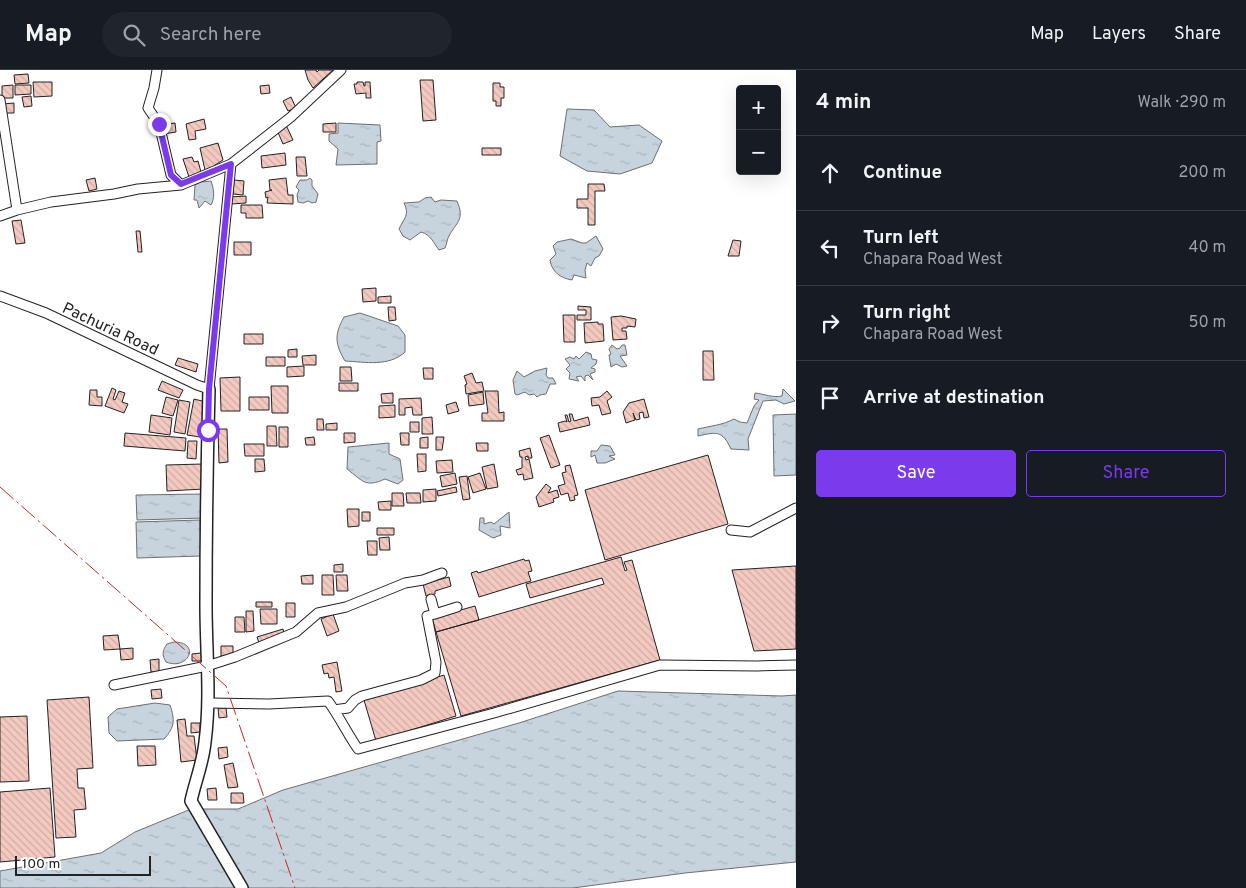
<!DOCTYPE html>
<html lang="en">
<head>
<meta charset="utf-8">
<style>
	body { margin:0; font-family:Overpass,sans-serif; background:#20242c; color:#f1f3f6 }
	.controls { position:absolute; right:15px; top:15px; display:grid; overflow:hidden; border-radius:5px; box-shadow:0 5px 20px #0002 }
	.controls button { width:45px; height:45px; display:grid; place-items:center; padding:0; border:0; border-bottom:1px solid #363941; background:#171b24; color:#f1f3f6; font:25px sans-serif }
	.scale { position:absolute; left:15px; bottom:12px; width:136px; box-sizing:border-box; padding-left:5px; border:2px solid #222; border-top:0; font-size:14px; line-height:18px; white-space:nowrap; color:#222; -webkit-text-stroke:4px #fff; paint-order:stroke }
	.stop { position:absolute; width:15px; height:15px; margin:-11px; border:4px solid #7c3aed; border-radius:50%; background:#fff }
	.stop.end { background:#7c3aed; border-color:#fff; box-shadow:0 1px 5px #0008 }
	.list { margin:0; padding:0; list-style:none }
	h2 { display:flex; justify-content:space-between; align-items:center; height:65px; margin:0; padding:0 20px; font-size:21px }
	h2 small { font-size:16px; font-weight:400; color:#9ea1a6 }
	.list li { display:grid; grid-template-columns:32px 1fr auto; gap:15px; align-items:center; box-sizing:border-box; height:75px; padding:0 20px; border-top:1px solid #363941 }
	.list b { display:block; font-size:19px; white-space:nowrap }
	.list p { margin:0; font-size:16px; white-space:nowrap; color:#9ea1a6 }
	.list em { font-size:16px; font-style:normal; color:#9ea1a6 }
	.actions { display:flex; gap:10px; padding:15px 20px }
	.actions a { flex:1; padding:11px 0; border:1px solid #7c3aed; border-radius:5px; text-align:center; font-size:18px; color:#7c3aed }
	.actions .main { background:#7c3aed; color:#fff }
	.icon { flex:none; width:28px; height:28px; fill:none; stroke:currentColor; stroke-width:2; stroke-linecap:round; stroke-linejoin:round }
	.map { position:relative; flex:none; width:796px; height:818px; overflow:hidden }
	header { display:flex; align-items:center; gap:30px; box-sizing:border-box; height:70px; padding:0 25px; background:#171b24; border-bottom:1px solid #363941 }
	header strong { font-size:24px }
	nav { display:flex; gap:28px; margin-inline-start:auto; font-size:18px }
	.search { width:350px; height:45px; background:#20242c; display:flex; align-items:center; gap:12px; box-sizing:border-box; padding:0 18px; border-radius:28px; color:#9ea1a6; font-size:19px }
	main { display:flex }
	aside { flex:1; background:#171b24 }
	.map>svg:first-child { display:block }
	.water { fill:url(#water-ripples); stroke:#6f6f6f }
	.building { fill:url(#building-back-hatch); stroke:#222 }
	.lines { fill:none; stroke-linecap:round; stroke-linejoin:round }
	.minor-casing { stroke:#222; stroke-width:11 }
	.secondary-casing { stroke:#222; stroke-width:14 }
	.minor { stroke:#fff; stroke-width:9 }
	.secondary { stroke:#fff; stroke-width:11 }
	.power { stroke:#c62828; stroke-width:1; stroke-dasharray:18 4 2.5 4; stroke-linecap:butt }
	.route { stroke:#7c3aed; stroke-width:6 }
	.labels { text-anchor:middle; stroke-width:4; stroke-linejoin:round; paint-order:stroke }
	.street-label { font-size:16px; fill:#222; stroke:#fff }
</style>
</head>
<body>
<header>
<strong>Map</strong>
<div class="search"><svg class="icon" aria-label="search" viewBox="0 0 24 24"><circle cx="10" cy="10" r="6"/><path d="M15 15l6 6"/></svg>Search here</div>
<nav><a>Map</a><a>Layers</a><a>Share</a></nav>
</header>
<main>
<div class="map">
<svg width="796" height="818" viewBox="0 0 796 818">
	<defs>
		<pattern id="water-ripples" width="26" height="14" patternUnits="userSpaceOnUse" patternTransform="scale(1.25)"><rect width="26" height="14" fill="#c7d3dd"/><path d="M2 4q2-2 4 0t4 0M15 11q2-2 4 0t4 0" fill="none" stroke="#abb5bd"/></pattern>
		<pattern id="building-back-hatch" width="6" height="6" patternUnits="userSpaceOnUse" patternTransform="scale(1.25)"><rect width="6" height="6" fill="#f3c9c0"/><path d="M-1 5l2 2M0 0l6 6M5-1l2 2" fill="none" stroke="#d0aca5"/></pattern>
	</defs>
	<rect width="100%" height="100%" fill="#fff"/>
	<path class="water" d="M567 39 594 40 610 57 639 55 662 71 652 93 620 104 587 101 560 86Z
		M338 53 380 55 381 71 377 72V94L336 95 338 79 329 71V64L338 63Z
		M310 108 312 110V116L318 124 316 132 312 133 308 131 303 133 298 132 297 125 299 120 296 117 300 110H307Z
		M211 111C214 119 215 128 211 135L205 131 199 138 197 130H194L195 115 201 112Z
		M431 127 435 132 441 130 457 131C465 150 457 151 449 166 447 169 447 174 445 178L439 180C433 172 431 165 421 162L410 170 403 166 399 159C404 148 410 145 404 133L419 132 425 128Z
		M596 166 603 179 599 186 595 188 591 196 587 193 585 200 586 208 574 205 572 210C560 208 552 202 550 190L556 184 553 176 557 172 571 169 582 173H586Z
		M360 243 398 256 405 265V282C389 297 365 292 345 291 335 274 334 265 344 247Z
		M612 275 617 279 620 278 622 275H625L627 285 620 286 627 296 622 297 616 294 611 297 609 285 611 284 609 279Z
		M586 282 591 284 592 289 597 290 596 294 591 298 595 299V302L590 304 593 310 588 305 585 306V311L581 306 576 307 579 311 569 309 570 303 566 299 570 295 565 289 570 287 574 289 576 286 579 289Z
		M547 298 546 305 548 308H553L556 314H550L546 324 540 325 537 327 534 324 529 325 525 322 517 325 515 324 513 310 517 301 524 307 535 301Z
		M783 319 795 331 784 334 776 330 763 331 748 369 749 380 731 379C722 360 717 362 698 366V359C710 356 723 355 734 349L740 352 747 353 754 336 759 330 754 329 755 323C764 324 773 328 782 326Z
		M796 344V405L774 406 773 345Z
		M389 373V384L400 389 403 410 398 414 385 409C365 418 363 411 347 399L348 377Z
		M601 375 610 376 615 385 609 386 615 389 605 393H597L595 385 591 387V381H597Z
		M203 424 204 448 137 450 136 425Z
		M509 442 510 458 500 456 501 465 493 468 479 460 480 448H484V454L491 452 494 454Z
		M200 450 201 486 137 488 136 452Z
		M174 572C201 572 189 601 166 592 162 585 162 581 167 574Z
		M618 621 782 626 796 625V792L685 803 573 818H0V801L101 783 135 762 191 739H238L283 720 519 653Z
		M155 633 170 635C175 650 175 657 164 669L117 671 109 663 108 647 117 639Z"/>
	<path class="building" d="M305 0H316L317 2 319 0H333L313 18 308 10Z
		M28 4 29 13 15 14 14 5Z
		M420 10H433L436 50 423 51Z
		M33 12H52V26L34 27Z
		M357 12H363L364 16H365V12H370L371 28H366V23L356 24 354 14H357Z
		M493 13H500V17H504V28H501V36H496V31H493Z
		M13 15V28H2V16Z
		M15 15H31V24L15 25Z
		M269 15 270 23 261 24 260 16Z
		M31 26 32 36 24 37 22 27Z
		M291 27 296 38 288 41 283 31Z
		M14 33V43H3V34Z
		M204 49 206 59 195 61 196 69 189 70 186 54Z
		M175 53 176 62 163 64 161 55Z
		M336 53V62H323V54Z
		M286 55 293 70 283 74 277 60Z
		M218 73 223 90 215 95V97L205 100 200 78Z
		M482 78H501V85H482Z
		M285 83 286 95 262 98 261 86Z
		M192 87 194 92 198 91 201 102 189 107 183 89Z
		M296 87H305L307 106H297Z
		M95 108 97 119 89 121 86 110Z
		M286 108 288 125H293V134L267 133 268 127 266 128 265 122 272 120H270L269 110Z
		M234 110 244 111 243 125 233 124Z
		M588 114H604L605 121H595V155H588V138H577V129H588Z
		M246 126V133L231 134 230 127Z
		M241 135H262L263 148H246V143H241Z
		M21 150 25 173 16 174 12 151Z
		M136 161H140L142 182H138Z
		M733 170 741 171 739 186H728Z
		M234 172H251V185H234Z
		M376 218V231L363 232 362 219Z
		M391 226V233H378V227Z
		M578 236 591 237V250H577V245H586V240H578Z
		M388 237H395L396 250 389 251Z
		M563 245H575V272H564Z
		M621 246 636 249 635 257 627 256V258H622V261H626L627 269 613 270 611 247Z
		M598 252V254H603L604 271 585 273 584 253Z
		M244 264H263V274H244Z
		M297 279V287H288V280Z
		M703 281H713L714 310H703Z
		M316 285V295H303L302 286Z
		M266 287H285V296H266Z
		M178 288 198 294 196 302 175 295Z
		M304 296V306L287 307V297Z
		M340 297H351L352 311H340Z
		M423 298H433V309H424Z
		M472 303 476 313 482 312 484 321 466 324 465 315 467 314 464 306Z
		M240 307V341H221L220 308Z
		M162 311 183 320 179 328 158 320Z
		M339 313H358V321H339Z
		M271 316H288V343H272Z
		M112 318 116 320 113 329 115 330 119 321 125 323 122 332 128 334 124 343 105 336Z
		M90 320H97V327H102V336L89 335Z
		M485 321H498L499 343 504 342V351H482V343H488Z
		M607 321 612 327 607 331 611 343 602 345 599 335 592 336 591 328 600 327Z
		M483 322 484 334 469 336 468 325Z
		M393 323V333H382L381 324Z
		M166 327 178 330 173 346 162 343Z
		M249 327H269V340H249Z
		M421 328 422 345H413L412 337 405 338V345H399V329Z
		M194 329 206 332 200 367 187 365Z
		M644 329 649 347 644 348 643 342 639 343 640 349 636 350 633 343 635 350 626 353 623 342 629 333Z
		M179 330 190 332 185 364 174 362Z
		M456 332 459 341 448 344 446 335Z
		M395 335V347L379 348V336Z
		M569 344H572L574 351 588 347 590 355 560 362 558 353 565 351 567 352 565 345H567L569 352 571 351Z
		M151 345 172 348 170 365 149 362Z
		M432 347 433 364H422V348Z
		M317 349H323L324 360H317Z
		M410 352H419V362H410Z
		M337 353V360H326V354Z
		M267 356H276L277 376H267Z
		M279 357H288V377H279Z
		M218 359H227L228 392 219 393Z
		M125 363 186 368 185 381 124 376Z
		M344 363H355V372L344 373Z
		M400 363H409V375H401Z
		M549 365 560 395 551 398 540 368Z
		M314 367 315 375H306L305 368Z
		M428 367V378H420V368Z
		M436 367H444L442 380H436Z
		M188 371H197L196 389 187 388Z
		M476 373H488V381H477Z
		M244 374H264V386H245Z
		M530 378 532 388H528V386L525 387 526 390 529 389 533 408 524 410 523 404 518 405 516 400 522 398V387H520L519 381Z
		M417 384H426V401L418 402Z
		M708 385 728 454 605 490 585 420Z
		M255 389H264L265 401 255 402Z
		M452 390 453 402 437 403 436 391Z
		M203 394 204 419 167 421 166 395Z
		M494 394 498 417 487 419 482 397Z
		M570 395 578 425 574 426 575 430 570 431 568 423 561 425 558 416 565 414 562 403 566 402 565 396Z
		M455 403 457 414 442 417 440 406Z
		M480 403 486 419 473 423 468 407Z
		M467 406 470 429 463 430 459 407Z
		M546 414 551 418 548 423 557 420 559 427 553 429 554 432 539 437 536 427Z
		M456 417 457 422 438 426 437 421Z
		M436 419V431L423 432V420Z
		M392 423H403L404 436H392Z
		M406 423H420L421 433H407Z
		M391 431V440H379L378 432Z
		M347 439H359V456L348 457Z
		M362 442H370V451H362Z
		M377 458H394V465H377Z
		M389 467 390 480H380L379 468Z
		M367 471H377V485H368Z
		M621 487 625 501 627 500 624 492 632 490 660 590 461 646 436 562 604 514 602 508 530 528 526 514Z
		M524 489 525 491 529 490 532 501 528 502 531 511 479 527 471 503 477 501 478 503Z
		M343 494V502H334V495Z
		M796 496V579L754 581 732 500Z
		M313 505V514H302L301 506Z
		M322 505H333L334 525H322Z
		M336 505H347L348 521H337Z
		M449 507 451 516 435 521V524L426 526 423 514Z
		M256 532H272V537H256Z
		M286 533H295V547H286Z
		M475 536 479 550 436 562 432 548Z
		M260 539H277V554H261Z
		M246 541H253L254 561 246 562Z
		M333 544 339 561 327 566 321 549Z
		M235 547H244L245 562H235Z
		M283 559 285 566 259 573 257 567Z
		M118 565 120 579 104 580 103 566Z
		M221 576H233V586H221Z
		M133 578V589L121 590 120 579Z
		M201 583 202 591H192V584Z
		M159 589V602H151L150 590Z
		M337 592 342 621 336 622 334 607 329 608 328 603 324 604 322 595Z
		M444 605 456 646 376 671 364 630Z
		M161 619 162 628 152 629 151 620Z
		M89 627 93 698 77 699 78 718H84L86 739 74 740 76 767 56 768 47 630Z
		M218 638H226L227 647 219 648Z
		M27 646 29 711 0 712V647Z
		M185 649 187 666H194L197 690 181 692 177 650Z
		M191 653H200V662L191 663Z
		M137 676H155L156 695 138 696Z
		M227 677 228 687 219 689 218 678Z
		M233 693 238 717 228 718 224 695Z
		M50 718 55 787 0 792V722Z
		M216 718 217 730H208L207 719Z
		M231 723H243L244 733H231Z"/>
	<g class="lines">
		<defs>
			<path id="minor" d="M157 0 154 18 148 38 159 54 171 105 181 115
				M0 30 17 140
				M0 146 17 140 51 132 114 124 138 119 181 115 231 94 291 47 341 0
				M0 226 46 243 197 315 209 319 231 94
				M731 460 750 462 796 438
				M435 544 457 537
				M114 615 207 596 235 587 296 562 318 543 346 537 405 513 423 510 442 503
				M209 633 269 634 328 631C339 646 347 663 358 679L494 643 660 595 757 596 796 595
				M334 640 348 638 355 630 362 626 421 610 435 603 436 592 427 546 435 544 431 529"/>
			<path id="secondary" d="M209 319C207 391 206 463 206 536 206 581 211 627 205 672 203 693 195 712 191 731L242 818"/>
		</defs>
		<use href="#minor" class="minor-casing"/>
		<use href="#secondary" class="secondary-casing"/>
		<use href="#minor" class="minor"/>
		<use href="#secondary" class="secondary"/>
		<path class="power" d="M0 417 226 616 295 818"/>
	</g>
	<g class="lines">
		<path class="route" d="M159 54 171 105 181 114 231 94 209 319 208 360"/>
	</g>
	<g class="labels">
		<g class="street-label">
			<text transform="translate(111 258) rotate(25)" y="6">Pachuria Road</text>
		</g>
	</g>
</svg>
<div class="controls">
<button>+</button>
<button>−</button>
</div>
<div class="scale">100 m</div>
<div class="stop" style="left:208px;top:360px"></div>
<div class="stop end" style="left:159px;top:54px"></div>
</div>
<aside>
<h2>4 min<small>Walk · 290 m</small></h2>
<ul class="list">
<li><svg class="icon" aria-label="ahead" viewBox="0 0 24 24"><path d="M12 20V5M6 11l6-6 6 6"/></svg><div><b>Continue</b></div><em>200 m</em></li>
<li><svg class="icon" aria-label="left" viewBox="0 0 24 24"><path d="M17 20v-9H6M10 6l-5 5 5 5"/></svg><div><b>Turn left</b><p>Chapara Road West</p></div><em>40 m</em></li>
<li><svg class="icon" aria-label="right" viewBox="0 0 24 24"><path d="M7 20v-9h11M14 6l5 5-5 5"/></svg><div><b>Turn right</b><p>Chapara Road West</p></div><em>50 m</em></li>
<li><svg class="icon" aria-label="arrive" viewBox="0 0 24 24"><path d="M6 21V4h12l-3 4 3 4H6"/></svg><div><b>Arrive at destination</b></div></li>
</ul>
<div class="actions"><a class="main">Save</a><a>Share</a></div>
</aside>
</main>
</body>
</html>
